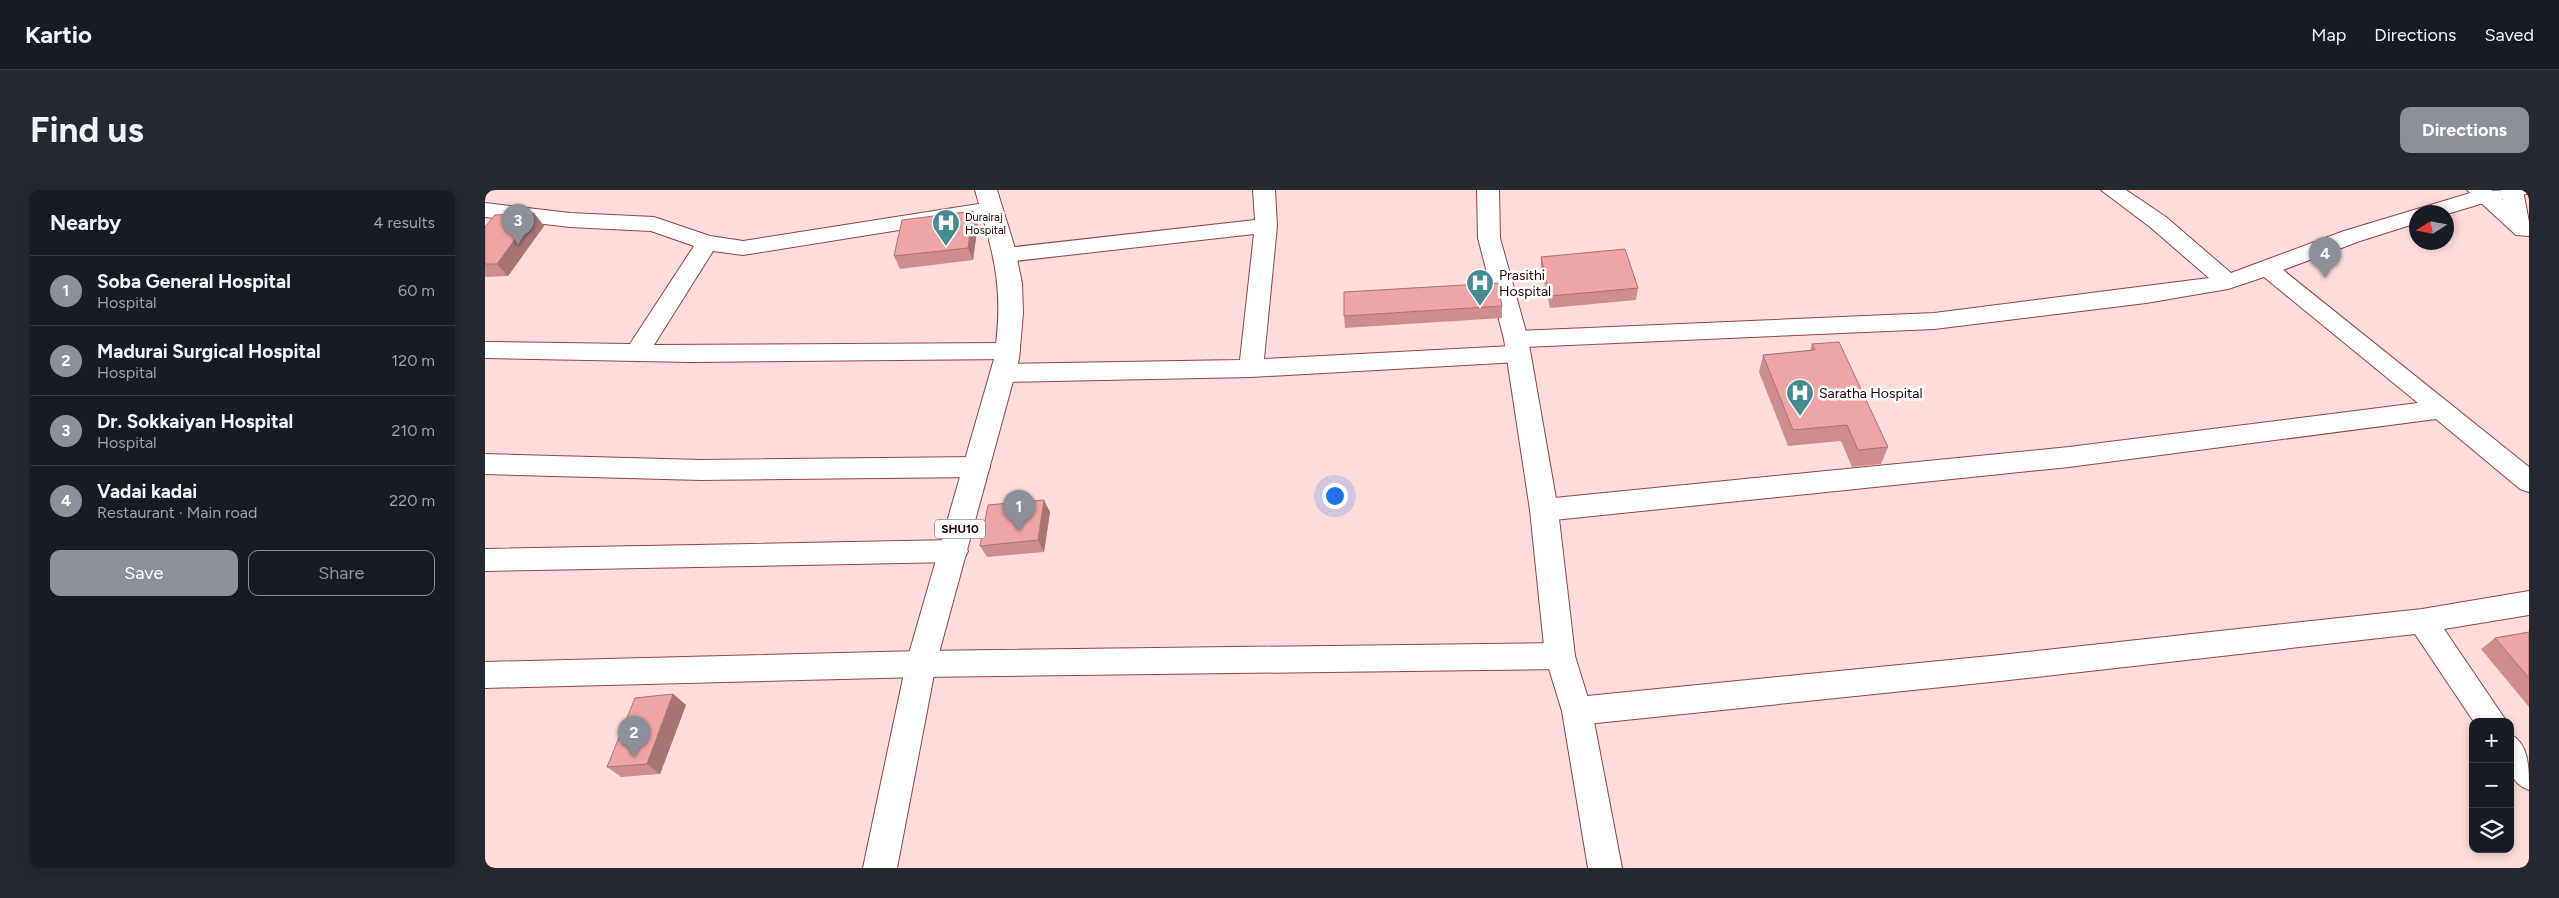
<!DOCTYPE html>
<html lang="en">
<head>
<meta charset="utf-8">
<style>
	body { margin:0; font-family:Figtree,sans-serif; background:#242831; color:#f1f3f6 }
	.controls { position:absolute; right:15px; bottom:15px; display:grid; overflow:hidden; border-radius:10px; box-shadow:0 2px 8px #0003 }
	.controls button { width:45px; height:45px; display:grid; place-items:center; padding:0; border:0; border-bottom:1px solid #363941; background:#171b24; color:#f1f3f6; font:25px sans-serif }
	.compass { position:absolute; left:1924px; top:15px; width:45px; height:45px; border-radius:50%; background:#171b24; box-shadow:0 2px 8px #0003; rotate:259deg }
	.you { position:absolute; left:849px; top:305px; width:18px; height:18px; margin:-12px; border:4px solid #fff; border-radius:50%; background:#1a73e8; box-shadow:0 0 0 8px #1a73e833 }
	.badge { display:grid; place-items:center; width:32px; height:32px; border-radius:50%; background:#8c9099; color:#fff; font-size:16px; font-weight:700 }
	.pin { position:absolute; translate:-50% -41px; filter:drop-shadow(0 1px 2px #0008) }
	.pin::after { content:''; position:absolute; top:26px; width:18px; height:15px; background:inherit; clip-path:polygon(0 0,100% 0,50% 100%) }
	.list { margin:0; padding:0; list-style:none }
	h2 { display:flex; justify-content:space-between; align-items:center; height:65px; margin:0; padding:0 20px; font-size:21px }
	h2 small { font-size:16px; font-weight:400; color:#9ea1a6 }
	.list li { display:grid; grid-template-columns:32px 1fr auto; gap:15px; align-items:center; box-sizing:border-box; height:70px; padding:0 20px; border-top:1px solid #363941 }
	.list b { display:block; font-size:19px; white-space:nowrap }
	.list p { margin:0; font-size:16px; white-space:nowrap; color:#9ea1a6 }
	.list em { font-size:16px; font-style:normal; color:#9ea1a6 }
	.actions { display:flex; gap:10px; padding:15px 20px }
	.actions a { flex:1; padding:11px 0; border:1px solid #8c9099; border-radius:10px; text-align:center; font-size:18px; color:#8c9099 }
	.actions .main { background:#8c9099; color:#fff }
	.icon { flex:none; width:28px; height:28px; fill:none; stroke:currentColor; stroke-width:2; stroke-linecap:round; stroke-linejoin:round }
	.map { position:relative; flex:none; width:2044px; height:678px; overflow:hidden; border-radius:10px }
	header { display:flex; align-items:center; gap:30px; box-sizing:border-box; height:70px; padding:0 25px; background:#171b24; border-bottom:1px solid #363941 }
	header strong { font-size:24px }
	nav { display:flex; gap:28px; margin-inline-start:auto; font-size:18px }
	.intro { display:flex; align-items:center; justify-content:space-between; box-sizing:border-box; height:120px; padding:0 30px }
	h1 { margin:0; font-size:35px }
	.button { padding:12px 22px; border-radius:10px; background:#8c9099; color:#fff; font-size:18px; font-weight:700 }
	main { display:flex; gap:30px; padding:0 30px }
	aside { flex:1; background:#171b24; border-radius:10px; box-shadow:0 2px 8px #0003 }
	.map>svg:first-child { display:block }
	.lines { fill:none; stroke-linecap:round; stroke-linejoin:round }
	.minor-casing { stroke:#8c4549; stroke-width:2 }
	.major-casing { stroke:#8c4549; stroke-width:2 }
	.minor { fill:#fff; fill-rule:evenodd }
	.major { fill:#fff; fill-rule:evenodd }
	.wall { fill:#ce8e8f }
	.shaded-wall { fill:#a77474 }
	.building { fill:#efa5a6; stroke:#a77474 }
	.labels { text-anchor:middle; stroke-width:5; stroke-linejoin:round; paint-order:stroke }
	.far-poi-label { font-size:11px; fill:#1e0406; stroke:#fff; text-anchor:start }
	.shield { fill:#fff; stroke:#624f51; stroke-width:1 }
	.shield-label { font-size:12px; font-weight:bold; fill:#1e0406 }
	.poi-label { font-size:14px; fill:#1e0406; stroke:#fff; text-anchor:start }
</style>
</head>
<body>
<header>
<strong>Kartio</strong>
<nav><a>Map</a><a>Directions</a><a>Saved</a></nav>
</header>
<div class="intro"><h1>Find us</h1><a class="button">Directions</a></div>
<main>
<aside>
<h2>Nearby<small>4 results</small></h2>
<ul class="list">
<li><span class="badge">1</span><div><b>Soba General Hospital</b><p>Hospital</p></div><em>60 m</em></li>
<li><span class="badge">2</span><div><b>Madurai Surgical Hospital</b><p>Hospital</p></div><em>120 m</em></li>
<li><span class="badge">3</span><div><b>Dr. Sokkaiyan Hospital</b><p>Hospital</p></div><em>210 m</em></li>
<li><span class="badge">4</span><div><b>Vadai kadai</b><p>Restaurant · Main road</p></div><em>220 m</em></li>
</ul>
<div class="actions"><a class="main">Save</a><a>Share</a></div>
</aside>
<div class="map">
<svg width="2044" height="678" viewBox="0 0 2044 678">
	<rect width="100%" height="100%" fill="#fedcdc"/>
	<g class="lines">
		<defs>
			<path id="minor" d="M768 0H790L792 36 779 169 1027 156 1023 155 1019 149 1023 143 1031 141 1449 123 1724 88 1665 37 1616 0H1641L1681 27 1746 83 1859 41 1992 1 2044 0 2041 4 2002 12 1962 24 1932 22V33L1875 51 1798 80 2044 277V302L2035 299 1951 229 1584 277 1059 331 1049 327 1045 320 1049 313 1059 309 1584 257 1933 213 1779 87 1743 99 1661 113 1449 139 1037 157 1042 158 1045 164 1042 170 1033 172 766 187 519 192 510 189 507 183 510 177 519 174 755 170 769 44 521 72 513 70 510 65 513 60 521 58 770 30Z
				M506 12 514 14 517 19 514 24 258 65 228 61 169 155 523 153 532 155 535 161 532 167 523 169 207 172 0 168V152L145 154 209 56 166 41 85 37 0 27V13L85 23 169 27 225 46 258 51Z
				M0 264 216 270 492 267 501 270 505 277 501 284 492 287 216 290 0 284Z
				M469 350 479 353 483 361 479 369 469 372 0 381V359Z
				M2044 401V425L1959 439 2022 532H1989L1930 444 1515 491 1092 535 1081 531 1077 521 1081 511 1092 507 1515 465 1937 419Z
				M1075 453 1086 457 1090 466 1086 475 1075 479 436 487 0 498V472L436 461Z
				M2025 544C2044 554 2044 576 2044 600 2018 590 2025 568 2025 544Z"/>
			<path id="major" d="M490 0H512L529 55 537 93 538 123 534 169 451 474 412 678H378L421 474 509 169C520 98 509 66 490 0Z
				M992 0H1014L1015 48 1043 149 1073 320 1090 466 1107 521 1137 678H1103L1077 521 1060 466 1045 320 1019 149 993 48Z
				M1982 0H2006L2018 10 2016 0H2038L2044 32V46L2031 45Z"/>
		</defs>
		<use href="#minor" class="minor-casing"/>
		<use href="#major" class="major-casing"/>
		<use href="#minor" class="minor"/>
		<use href="#major" class="major"/>
	</g>
	<path class="wall" d="M488 21 493 34 488 70 415 79 409 66Z
		M49 23 59 36 23 86 0 87V37Z
		M1056 67 1153 98 1151 110 1065 118 1056 79Z
		M1017 116V128L860 138 859 126Z
		M1327 154 1403 257 1396 274 1367 277 1356 251 1303 256 1274 182 1278 165 1325 160Z
		M565 322 559 362 502 367 495 356Z
		M2044 442V517L1996 459 2010 448Z
		M188 504 201 515 175 584 136 587 122 577Z"/>
	<path class="shaded-wall" d="M488 21 493 34 488 70 483 58Z
		M49 23 59 36 23 86 12 74Z
		M559 310 565 322 559 362 553 350Z
		M188 504 201 515 175 584 162 574Z"/>
	<path class="building" d="M488 21 483 58 409 66 417 30Z
		M49 23 12 74H0V37L10 25Z
		M1140 59 1153 98 1065 106 1056 67Z
		M1013 93 1017 116 859 126V102Z
		M1354 152 1403 257 1373 260 1362 235 1308 240 1278 165 1330 160 1327 154Z
		M559 310 553 350 495 356 503 315Z
		M2044 442V488L2010 448Z
		M188 504 162 574 122 577 150 508Z"/>
	<defs>
		<symbol id="hospital-pin" viewBox="-11 -11 22 30"><path d="M0 17L-7.5 6A9.5 9.5 0 1 1 7.5 6Z" fill="#448c8f" stroke="#fff"/><path d="M-5-5h3v3.5h4V-5h3V5h-3V1.5h-4V5h-3Z" fill="#fff"/></symbol>
	</defs>
	<g fill-rule="evenodd">
		<use href="#hospital-pin" x="445" y="17" width="32" height="43"/>
		<use href="#hospital-pin" x="979" y="77" width="32" height="43"/>
		<use href="#hospital-pin" x="1299" y="187" width="32" height="43"/>
	</g>
	<g class="labels">
		<g class="far-poi-label">
			<text x="480" y="31">Durairaj<tspan x="480" dy="13">Hospital</tspan></text>
		</g>
		<rect class="shield" x="450" y="329.5" width="50" height="19" rx="4"/>
		<g class="shield-label">
			<text x="475" y="343">SHU10</text>
		</g>
		<g class="poi-label">
			<text x="1014" y="90">Prasithi<tspan x="1014" dy="16">Hospital</tspan></text>
			<text x="1334" y="208">Saratha Hospital</text>
		</g>
	</g>
</svg>
<div class="controls">
<button>+</button>
<button>−</button>
<button><svg class="icon" aria-label="layers" viewBox="0 0 24 24"><path d="M12 4l9 5-9 5-9-5zM3 14l9 5 9-5"/></svg></button>
</div>
<svg class="compass" viewBox="-18 -18 36 36"><path d="M0-13l5 13h-10z" fill="#e53935"/><path d="M0 13l5-13h-10z" fill="#9ea1a6"/></svg>
<div class="you"></div>
<div class="pin badge" style="left:534px;top:341px">1</div>
<div class="pin badge" style="left:149px;top:567px">2</div>
<div class="pin badge" style="left:33px;top:55px">3</div>
<div class="pin badge" style="left:1840px;top:88px">4</div>
</div>
</main>
</body>
</html>
